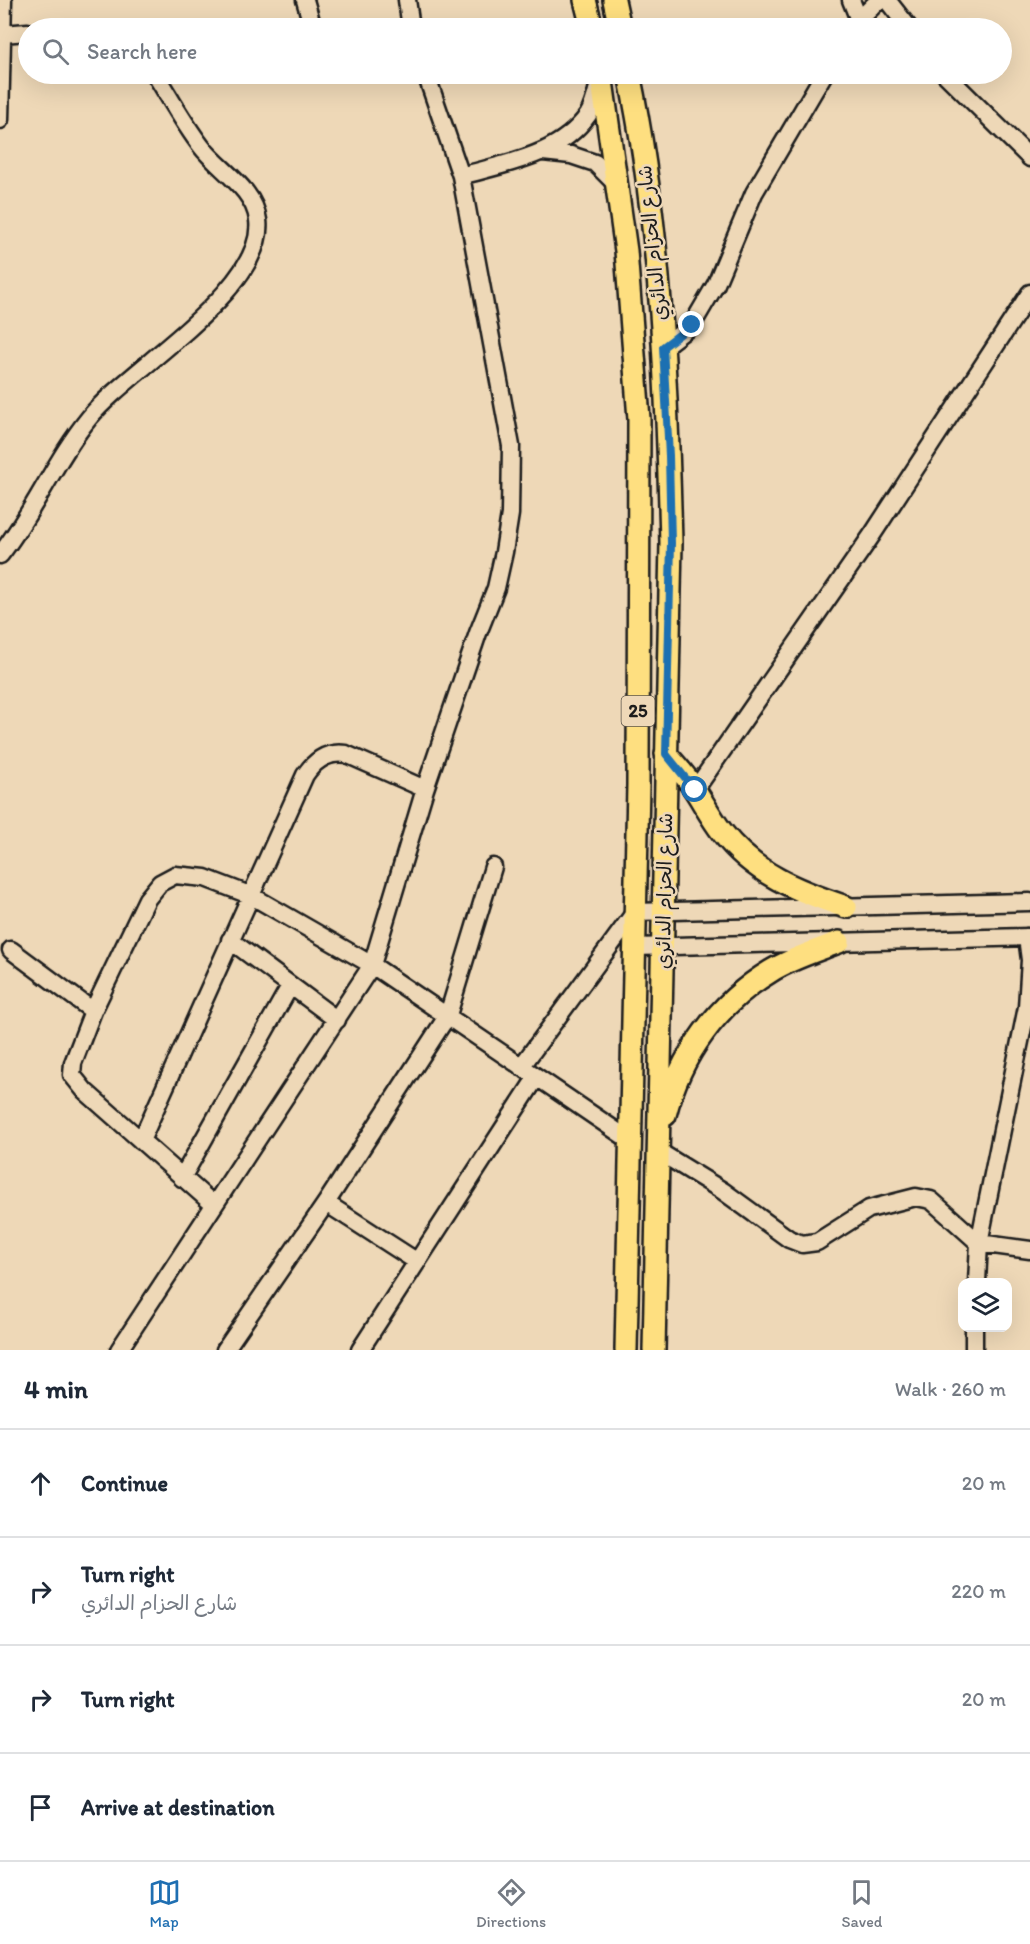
<!DOCTYPE html>
<html lang="en">
<head>
<meta charset="utf-8">
<style>
	body { margin:0; font-family:Itim,"Playpen Sans Arabic",sans-serif; background:#f2f2f3; color:#1f2937 }
	.controls { position:absolute; right:18px; bottom:18px; display:grid; overflow:hidden; border-radius:12px; box-shadow:0 6px 24px #0002 }
	.controls button { width:54px; height:54px; display:grid; place-items:center; padding:0; border:0; border-bottom:2px solid #e0e1e3; background:#fff; color:#1f2937; font:30px sans-serif }
	.stop { position:absolute; width:18px; height:18px; margin:-14px; border:4px solid #1f6fb2; border-radius:50%; background:#fff }
	.stop.end { background:#1f6fb2; border-color:#fff; box-shadow:0 2px 6px #0008 }
	.list { margin:0; padding:0; list-style:none }
	h2 { display:flex; justify-content:space-between; align-items:center; height:78px; margin:0; padding:0 24px; font-size:26px }
	h2 small { font-size:20px; font-weight:400; color:#747a83 }
	.list li { display:grid; grid-template-columns:39px 1fr auto; gap:18px; align-items:center; box-sizing:border-box; height:108px; padding:0 24px; border-top:2px solid #e0e1e3 }
	.list b { display:block; font-size:22px; white-space:nowrap }
	.list p { margin:0; font-size:20px; white-space:nowrap; color:#747a83 }
	.list em { font-size:20px; font-style:normal; color:#747a83 }
	.icon { flex:none; width:33px; height:33px; fill:none; stroke:currentColor; stroke-width:2; stroke-linecap:round; stroke-linejoin:round }
	.map { position:relative; flex:none; width:1030px; height:1350px; overflow:hidden }
	.search { position:absolute; background:#fff; box-shadow:0 6px 24px #0002; left:18px; right:18px; top:18px; height:66px; display:flex; align-items:center; gap:15px; box-sizing:border-box; padding:0 21px; border-radius:33px; color:#747a83; font-size:22px }
	.sheet { height:510px; background:#fff }
	nav { display:flex; justify-content:space-around; align-items:center; box-sizing:border-box; height:84px; border-top:2px solid #e0e1e3; background:#fff; font-size:16px; color:#747a83 }
	nav a { display:grid; justify-items:center; gap:3px }
	nav .on { color:#1f6fb2 }
	.map>svg:first-child { display:block }
	.lines { fill:none; stroke-linecap:round; stroke-linejoin:round }
	.minor-casing { stroke:#1c1c1c; stroke-width:21 }
	.major-casing { stroke:#1c1c1c; stroke-width:26 }
	.minor { stroke:#eed8b7; stroke-width:16 }
	.major { stroke:#fedf80; stroke-width:21 }
	.route { stroke:#1f6fb2; stroke-width:8 }
	.labels { text-anchor:middle; stroke-width:5; stroke-linejoin:round; paint-order:stroke }
	.shield { fill:#eed8b7; stroke:#5b544a; stroke-width:1.5 }
	.shield-label { font-size:18px; font-weight:bold; fill:#1c1c1c }
	.street-label { font-size:20px; fill:#1c1c1c; stroke:#eed8b7 }
</style>
</head>
<body>
<div class="map">
<svg width="1030" height="1350" viewBox="0 0 1030 1350">
	<rect width="100%" height="100%" fill="#eed8b7"/>
	<filter id="ink" filterUnits="userSpaceOnUse"><feTurbulence type="fractalNoise" baseFrequency=".0167" numOctaves="2"/><feDisplacementMap in="SourceGraphic" scale="12" xChannelSelector="R" yChannelSelector="G"/><feConvolveMatrix kernelMatrix="1 2 1 2 8 2 1 2 1" color-interpolation-filters="sRGB"/></filter>
	<g filter="url(#ink)">
		<g class="lines">
			<defs>
				<path id="minor" d="M305 0 313 28
					M407 0 411 28
					M851 0 859 20
					M887 0 909 28
					M851 28 879 0
					M2 34 28 32
					M945 74 1030 158
					M0 120 3 0
					M543 152 571 155 595 163 617 185
					M461 176C506 163 559 156 588 115 594 106 597 90 600 79
					M663 347 692 325 716 284 754 193 824 74
					M0 555C34 512 55 460 89 418 128 369 267 288 258 220 254 188 219 170 201 146 184 124 170 98 155 74
					M695 790 872 535 1030 293
					M230 940 337 1020
					M635 947 1030 937
					M11 950 93 1011
					M521 1067 635 912 1030 902
					M141 1141C195 1019 251 898 305 775 315 760 328 751 346 754L425 789
					M658 1151 723 1191 789 1239 802 1244 817 1242 869 1209 916 1197 931 1200 979 1243 1030 1250
					M182 1178 290 986
					M326 1203 416 1261
					M214 1205 85 1091 72 1075 73 1063 93 1011 147 899 160 883 175 875 205 878 252 896 372 965 631 1141
					M977 1282 979 1243 1027 1007 1030 960 1027 937
					M119 1350 372 965 425 789 478 633 496 588 504 552 510 514 511 446 461 176 426 74
					M225 1350 326 1203 448 1015 493 867
					M360 1350 536 1078
					M974 1350V1328"/>
				<path id="major" d="M585 0 592 28
					M614 0 620 28
					M601 74 626 251 639 419 638 785 626 1350
					M629 74C661 226 667 387 671 543L654 1350
					M666 754C677 766 687 777 695 790 704 804 712 819 722 832 754 874 798 891 846 907
					M665 1115C680 1055 718 1003 771 971 792 958 816 951 839 942"/>
			</defs>
			<use href="#minor" class="minor-casing"/>
			<use href="#major" class="major-casing"/>
			<use href="#minor" class="minor"/>
			<use href="#major" class="major"/>
		</g>
	</g>
	<g class="lines" filter="url(#ink)">
		<path class="route" d="M692 325 663 347 669 456 671 543 666 754 695 790"/>
	</g>
	<g class="labels">
		<rect class="shield" x="621.5" y="696" width="33" height="30" rx="4.5"/>
		<g class="shield-label">
			<text x="638" y="717">25</text>
		</g>
		<g class="street-label">
			<text transform="translate(652 243) rotate(-96)" y="7">شارع الحزام الدائري</text>
			<text transform="translate(664 891) rotate(-89)" y="7">شارع الحزام الدائري</text>
		</g>
	</g>
</svg>
<div class="controls">
<button><svg class="icon" aria-label="layers" viewBox="0 0 24 24"><path d="M12 4l9 5-9 5-9-5zM3 14l9 5 9-5"/></svg></button>
</div>
<div class="stop" style="left:695px;top:790px"></div>
<div class="stop end" style="left:692px;top:325px"></div>
<div class="search"><svg class="icon" aria-label="search" viewBox="0 0 24 24"><circle cx="10" cy="10" r="6"/><path d="M15 15l6 6"/></svg>Search here</div>
</div>
<section class="sheet">
<h2>4 min<small>Walk · 260 m</small></h2>
<ul class="list">
<li><svg class="icon" aria-label="ahead" viewBox="0 0 24 24"><path d="M12 20V5M6 11l6-6 6 6"/></svg><div><b>Continue</b></div><em>20 m</em></li>
<li><svg class="icon" aria-label="right" viewBox="0 0 24 24"><path d="M7 20v-9h11M14 6l5 5-5 5"/></svg><div><b>Turn right</b><p>شارع الحزام الدائري</p></div><em>220 m</em></li>
<li><svg class="icon" aria-label="right" viewBox="0 0 24 24"><path d="M7 20v-9h11M14 6l5 5-5 5"/></svg><div><b>Turn right</b></div><em>20 m</em></li>
<li><svg class="icon" aria-label="arrive" viewBox="0 0 24 24"><path d="M6 21V4h12l-3 4 3 4H6"/></svg><div><b>Arrive at destination</b></div></li>
</ul>
</section>
<nav>
<a class="on"><svg class="icon" aria-label="map" viewBox="0 0 24 24"><path d="M3 6l6-2 6 2 6-2v14l-6 2-6-2-6 2zM9 4v14M15 6v14"/></svg>Map</a>
<a><svg class="icon" aria-label="directions" viewBox="0 0 24 24"><path d="M12 3l9 9-9 9-9-9zM9 14v-3h6M13 9l2 2-2 2"/></svg>Directions</a>
<a><svg class="icon" aria-label="saved" viewBox="0 0 24 24"><path d="M7 4h10v16l-5-4-5 4z"/></svg>Saved</a>
</nav>
</body>
</html>
